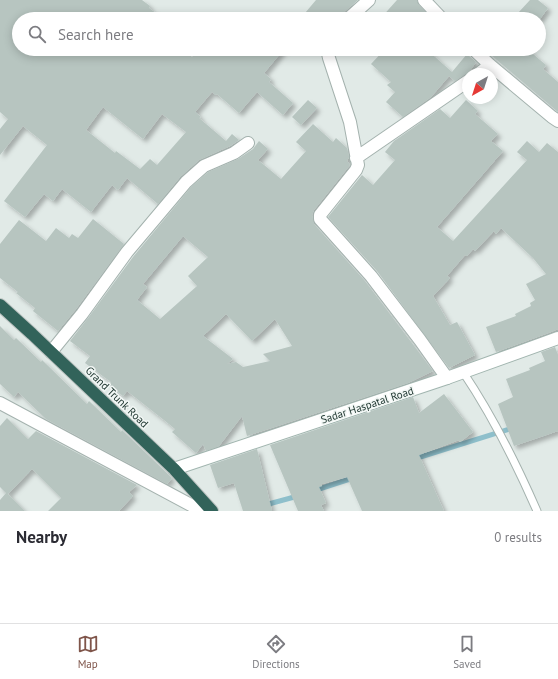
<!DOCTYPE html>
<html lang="en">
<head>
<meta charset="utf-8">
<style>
	body { margin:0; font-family:"PT Sans",sans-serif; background:#f2f2f3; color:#2b2b33 }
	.compass { position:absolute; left:462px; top:68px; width:36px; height:36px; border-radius:50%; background:#fff; box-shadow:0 2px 10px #0003; rotate:219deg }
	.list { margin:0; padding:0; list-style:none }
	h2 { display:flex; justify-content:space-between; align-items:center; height:52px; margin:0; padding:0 16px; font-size:17px }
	h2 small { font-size:13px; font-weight:400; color:#7c7c81 }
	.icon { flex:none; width:22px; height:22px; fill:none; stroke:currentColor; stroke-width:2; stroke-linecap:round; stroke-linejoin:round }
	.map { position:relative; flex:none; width:558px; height:511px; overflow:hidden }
	.search { position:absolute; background:#fff; box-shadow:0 2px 10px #0003; left:12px; right:12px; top:12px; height:44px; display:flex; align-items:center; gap:10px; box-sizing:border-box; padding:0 14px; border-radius:22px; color:#7c7c81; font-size:15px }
	.sheet { height:112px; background:#fff }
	nav { display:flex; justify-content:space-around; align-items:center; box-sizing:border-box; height:56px; border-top:1px solid #e1e1e2; background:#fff; font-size:11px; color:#7c7c81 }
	nav a { display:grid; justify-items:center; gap:2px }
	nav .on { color:#7f554a }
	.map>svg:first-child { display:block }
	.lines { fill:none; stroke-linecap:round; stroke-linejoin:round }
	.stream { stroke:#8ebfcb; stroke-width:5 }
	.building { fill:#b7c5c0; fill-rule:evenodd; filter:url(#shadow) }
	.lane-casing { stroke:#a4b2ae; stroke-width:9 }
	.street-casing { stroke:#a4b2ae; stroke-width:14 }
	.secondary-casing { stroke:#a1b5af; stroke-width:14 }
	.highway-casing { stroke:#bdc4c2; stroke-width:14 }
	.lane { stroke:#fff; stroke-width:7 }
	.street { stroke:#fff; stroke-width:12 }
	.secondary { stroke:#fff; stroke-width:12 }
	.highway { stroke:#32635a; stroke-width:12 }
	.labels { text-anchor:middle; stroke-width:3; stroke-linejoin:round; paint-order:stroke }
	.street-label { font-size:11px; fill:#233a34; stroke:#f2f7f5 }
</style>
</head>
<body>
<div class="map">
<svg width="558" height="511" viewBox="0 0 558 511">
	<defs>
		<filter id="shadow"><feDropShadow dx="3.5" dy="3.5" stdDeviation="2" flood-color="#0004"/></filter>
	</defs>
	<rect width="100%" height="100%" fill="#e1eae7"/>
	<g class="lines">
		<path class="stream" d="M414 459 513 428
			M313 491 353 478
			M265 505 298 496"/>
	</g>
	<path class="building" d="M0 0H142L150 6 149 8 164 19H19V49H182L192 57 199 49H284L264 73 271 79 269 82 293 103 283 115 257 92 239 113 217 94 216 95 212 92 195 112 201 117 199 118 226 141 232 134 239 140 230 146 199 160 180 177 158 204 127 178 118 190 112 185 91 212 62 189 53 201 44 194 25 217 4 201 47 145 23 126 0 155V129L8 119 0 112ZM103 107 143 139 162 114 186 132 157 165 150 159 140 169 116 151 115 153 86 130Z
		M316 0H358L343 13 341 19H300Z
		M397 0H417L419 5 432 19H380Z
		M530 0H538L548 8 540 19H525L518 13Z
		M385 49H426L452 72 467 54 476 62 468 74 464 75 455 81 449 76 431 97 403 117 386 102 395 92 387 85 391 82 371 64Z
		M484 49H527L546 65 543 69 558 82V112Z
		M308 100 317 108 301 125 292 117Z
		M466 100 478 111 475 114 498 134 491 141 503 151 437 227 453 241 527 160 517 152 527 141 539 152 547 143 558 152V329L551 332 496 352 486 327 516 316 515 314 531 306 530 303 535 300 526 284 546 274 533 258 501 228 496 234 494 231 475 251 473 249 467 256 465 255 447 276 450 278 433 296 450 325 457 322 475 355 449 368 377 271 328 217 362 175 373 185 395 160 385 152 394 141 440 109 450 118Z
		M313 124 333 142 336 138 347 148 349 157 347 161 350 165 314 210 312 215 314 224 365 281 433 371 408 383 247 436 242 416 219 446 206 451 203 444 196 453 172 432 175 429 164 420 127 391 123 396 109 385 111 382 85 363 90 356 70 341 88 318 133 257 191 187 208 172 238 159 253 149 259 141 268 149 258 160 281 179 306 151 296 142ZM183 236 208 257 188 276 197 286 160 319 137 300 147 287 143 284ZM226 314 252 341 275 319 292 346 263 354 270 361 243 367 236 362 227 364 233 359 203 336Z
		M93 219 124 244 76 309 58 331 33 311 35 308 16 293 18 292 0 278V244L19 220 46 241 56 228 69 238 72 234 78 238Z
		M0 326 14 340 16 338 41 362 42 360 87 404 89 401 121 432 122 430 172 478 167 484 46 419 18 392 14 397 0 384Z
		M555 347 558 355V431L514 446 498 404 513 397 506 379 530 370 529 368 545 361 541 352Z
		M444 394 473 432 460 442 459 440 419 455 444 511H362L347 477 322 484V486L319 487 326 503 321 505 324 511H298L270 445 413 397 419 413Z
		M7 418 28 439 36 431 137 485 129 492 133 496 119 511H48L61 498 32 469 8 494 25 511H0V500L6 493 0 487V426Z
		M257 449 272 511H243L234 483 218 488 210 465Z"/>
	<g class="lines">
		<defs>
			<path id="lane" d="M463 372C492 415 516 463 537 511"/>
			<path id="street" d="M424 0 442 19
				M348 19 369 0
				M327 49 329 58 350 122 358 165 356 170 320 215V219L371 276 420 340 447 378
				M473 49 490 65 552 117 558 121
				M478 74 490 65
				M356 158 468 81
				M51 352 82 314 127 252 186 182 204 166 234 153 248 143
				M0 403 202 511"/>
			<path id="secondary" d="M174 469 447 378 558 338"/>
			<path id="highway" d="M0 305 32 334 174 469 212 511"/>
		</defs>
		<use href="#lane" class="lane-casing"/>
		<use href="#street" class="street-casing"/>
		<use href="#secondary" class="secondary-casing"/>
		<use href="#highway" class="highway-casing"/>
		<use href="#lane" class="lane"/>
		<use href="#street" class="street"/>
		<use href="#secondary" class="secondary"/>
		<use href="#highway" class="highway"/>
	</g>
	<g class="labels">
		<g class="street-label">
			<text transform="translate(117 397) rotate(44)" y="4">Grand Trunk Road</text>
			<text transform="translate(367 405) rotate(-18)" y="4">Sadar Haspatal Road</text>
		</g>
	</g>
</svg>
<svg class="compass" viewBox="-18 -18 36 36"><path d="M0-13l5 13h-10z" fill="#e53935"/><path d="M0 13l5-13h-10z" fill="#7c7c81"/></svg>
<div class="search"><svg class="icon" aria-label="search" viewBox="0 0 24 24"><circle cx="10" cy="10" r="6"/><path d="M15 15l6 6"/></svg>Search here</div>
</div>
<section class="sheet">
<h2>Nearby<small>0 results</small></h2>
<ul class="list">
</ul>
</section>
<nav>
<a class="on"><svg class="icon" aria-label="map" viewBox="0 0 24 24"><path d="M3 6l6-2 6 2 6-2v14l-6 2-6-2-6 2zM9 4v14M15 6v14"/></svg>Map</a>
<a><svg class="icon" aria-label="directions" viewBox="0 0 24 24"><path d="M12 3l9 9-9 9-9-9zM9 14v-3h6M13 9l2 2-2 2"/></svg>Directions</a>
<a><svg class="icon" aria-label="saved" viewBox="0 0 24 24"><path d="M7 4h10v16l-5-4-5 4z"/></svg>Saved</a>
</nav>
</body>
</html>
